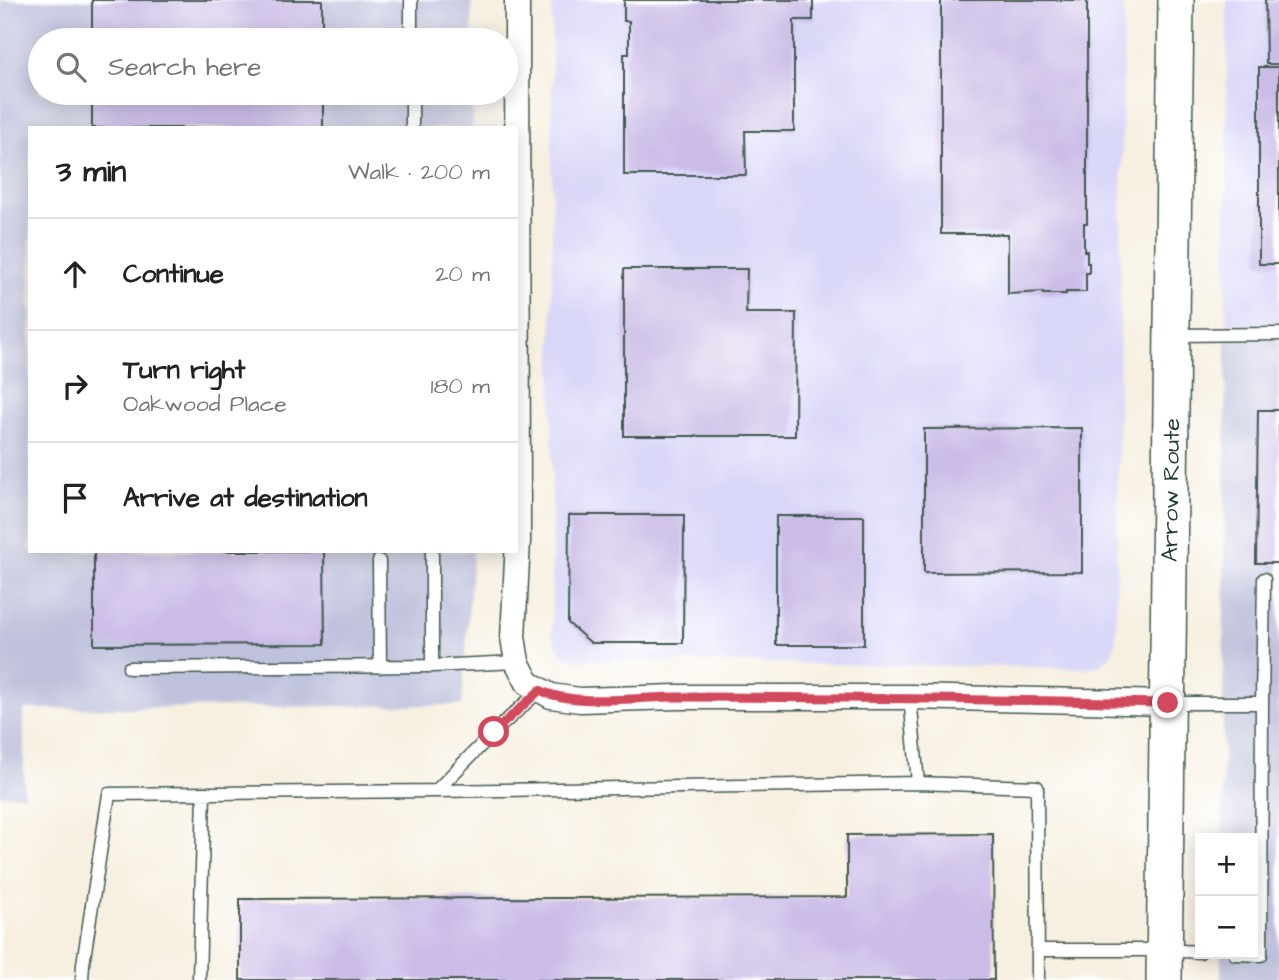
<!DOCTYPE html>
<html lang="en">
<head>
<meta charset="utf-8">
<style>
	body { margin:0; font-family:"Architects Daughter",sans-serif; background:#f6f6f6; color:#222 }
	.controls { position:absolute; right:21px; bottom:21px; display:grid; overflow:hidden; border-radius:0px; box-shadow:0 4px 18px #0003 }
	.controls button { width:63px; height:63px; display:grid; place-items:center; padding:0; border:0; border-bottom:2px solid #e0e0e0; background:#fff; color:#222; font:35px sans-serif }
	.stop { position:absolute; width:21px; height:21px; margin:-16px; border:5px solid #d1495b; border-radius:50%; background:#fff }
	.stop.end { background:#d1495b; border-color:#fff; box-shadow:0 2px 7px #0008 }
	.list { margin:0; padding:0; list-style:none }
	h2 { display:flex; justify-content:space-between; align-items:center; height:91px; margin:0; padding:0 28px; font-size:30px }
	h2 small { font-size:23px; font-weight:400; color:#767676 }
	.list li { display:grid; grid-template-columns:46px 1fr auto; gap:21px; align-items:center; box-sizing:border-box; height:112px; padding:0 28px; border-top:2px solid #e0e0e0 }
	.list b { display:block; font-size:26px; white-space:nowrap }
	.list p { margin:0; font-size:23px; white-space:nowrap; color:#767676 }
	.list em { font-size:23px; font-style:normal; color:#767676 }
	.icon { flex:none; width:38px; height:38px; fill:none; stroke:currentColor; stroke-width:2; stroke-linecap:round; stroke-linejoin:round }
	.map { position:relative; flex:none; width:1279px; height:980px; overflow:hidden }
	.search { position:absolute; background:#fff; box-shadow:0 4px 18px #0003; left:28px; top:28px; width:490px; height:77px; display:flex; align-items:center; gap:18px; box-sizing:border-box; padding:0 24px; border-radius:38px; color:#767676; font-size:26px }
	.panel { position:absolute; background:#fff; box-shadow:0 4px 18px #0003; left:28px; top:126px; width:490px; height:427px; border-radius:0px }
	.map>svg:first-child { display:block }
	.built { fill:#d9d7f8 }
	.industrial { fill:#c0c2dd }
	.building { fill:#cbbbe7 }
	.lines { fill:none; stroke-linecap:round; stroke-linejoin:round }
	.lane-casing { stroke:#3f584e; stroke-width:15 }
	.street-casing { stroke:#3f584e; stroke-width:27 }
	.secondary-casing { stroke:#3f584e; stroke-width:38 }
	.lane { stroke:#fff; stroke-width:12 }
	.street { stroke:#fff; stroke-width:24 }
	.secondary { stroke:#fff; stroke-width:35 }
	.route { stroke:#d1495b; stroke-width:9 }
	.labels { text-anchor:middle; stroke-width:6; stroke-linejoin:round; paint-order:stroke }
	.street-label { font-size:23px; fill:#1f3d34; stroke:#fff }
</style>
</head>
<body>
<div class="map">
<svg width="1279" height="980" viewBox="0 0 1279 980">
	<rect width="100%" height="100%" fill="#fff"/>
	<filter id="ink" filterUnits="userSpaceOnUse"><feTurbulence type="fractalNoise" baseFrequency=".0143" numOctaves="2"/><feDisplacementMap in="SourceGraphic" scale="14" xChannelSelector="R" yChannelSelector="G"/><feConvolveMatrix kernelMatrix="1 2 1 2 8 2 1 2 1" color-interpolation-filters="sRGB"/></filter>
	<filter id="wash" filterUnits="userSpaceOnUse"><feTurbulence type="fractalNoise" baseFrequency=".00686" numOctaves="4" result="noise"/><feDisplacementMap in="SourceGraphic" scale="28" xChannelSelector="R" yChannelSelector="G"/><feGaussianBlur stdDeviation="1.57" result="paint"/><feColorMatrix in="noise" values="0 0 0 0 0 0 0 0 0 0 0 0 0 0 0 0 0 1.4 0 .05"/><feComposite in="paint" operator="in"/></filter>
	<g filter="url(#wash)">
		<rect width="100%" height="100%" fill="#f7efdf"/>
		<path class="built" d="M552 0H1124L1116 642 1111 655 1101 664 1088 668 574 660 563 655 555 643 552 632Z
			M1227 0H1279V340H1226Z"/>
		<path class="industrial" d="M0 0H472V40H40V93H472L473 128H30V551H473L462 705 24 709V795H0Z
			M1226 340H1279V980H1221V954H1253V838H1222Z"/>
		<g id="blocks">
			<path class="building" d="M92 0H322V40H92Z
				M624 0H813V20H794V131H745L746 175H624V54H629V21H624Z
				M941 0H1087V223H1084V251H1087V263H1089V273H1086V292H1066V294H1043V292L1008 294V234H941Z
				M1265 0H1279V64H1266Z
				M1259 67H1279V264H1259Z
				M92 93H323V128H92Z
				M624 269H747L746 313H796L795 436H624Z
				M1258 410H1279V563H1256Z
				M1082 428V572L924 573V429Z
				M569 515H684L683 643H591L568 623Z
				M776 516H864V645H776Z
				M94 551H324L325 644 94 645Z
				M993 834 994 980H240V899L847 897V835Z"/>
		</g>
	</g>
	<g filter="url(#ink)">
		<use href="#blocks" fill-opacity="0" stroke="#3f584e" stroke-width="2"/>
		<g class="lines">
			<defs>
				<path id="lane" d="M411 0V40
					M412 93V128
					M1172 335 1279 334
					M379 561 380 667
					M432 666 517 662
					M129 668 432 666V551
					M910 697 918 783
					M1168 703H1262L1261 955 1235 954
					M1262 703 1264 579
					M436 791 494 732 540 690
					M1038 950H1164L1200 952
					M82 980 83 964 109 794 436 791 918 783 1037 787 1038 980
					M199 980 204 793"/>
				<path id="street" d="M517 0 518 541 513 637 517 662 528 683 551 696 580 700 676 697H910L1168 703"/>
				<path id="secondary" d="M1164 980 1176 0"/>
			</defs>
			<use href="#lane" class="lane-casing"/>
			<use href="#street" class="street-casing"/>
			<use href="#secondary" class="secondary-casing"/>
			<use href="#lane" class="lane"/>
			<use href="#street" class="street"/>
			<use href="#secondary" class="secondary"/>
		</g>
	</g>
	<g class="lines" filter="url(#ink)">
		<path class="route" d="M494 732 540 690C572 707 640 697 677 697 841 697 1004 700 1168 703"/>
	</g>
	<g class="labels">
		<g class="street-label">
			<text transform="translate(1170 490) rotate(-89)" y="8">Arrow Route</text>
		</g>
	</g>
</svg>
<div class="controls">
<button>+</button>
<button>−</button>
</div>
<div class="stop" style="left:494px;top:732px"></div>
<div class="stop end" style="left:1168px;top:703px"></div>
<div class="search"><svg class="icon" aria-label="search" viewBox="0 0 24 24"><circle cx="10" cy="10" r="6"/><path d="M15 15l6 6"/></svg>Search here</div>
<section class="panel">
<h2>3 min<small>Walk · 200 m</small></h2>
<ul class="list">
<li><svg class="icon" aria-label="ahead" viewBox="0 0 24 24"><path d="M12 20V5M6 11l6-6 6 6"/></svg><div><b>Continue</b></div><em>20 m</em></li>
<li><svg class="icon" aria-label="right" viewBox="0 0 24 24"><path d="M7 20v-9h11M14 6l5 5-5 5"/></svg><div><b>Turn right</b><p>Oakwood Place</p></div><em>180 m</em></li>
<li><svg class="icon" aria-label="arrive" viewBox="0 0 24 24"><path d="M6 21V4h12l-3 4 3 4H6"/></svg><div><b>Arrive at destination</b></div></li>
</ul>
</section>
</div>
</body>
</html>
